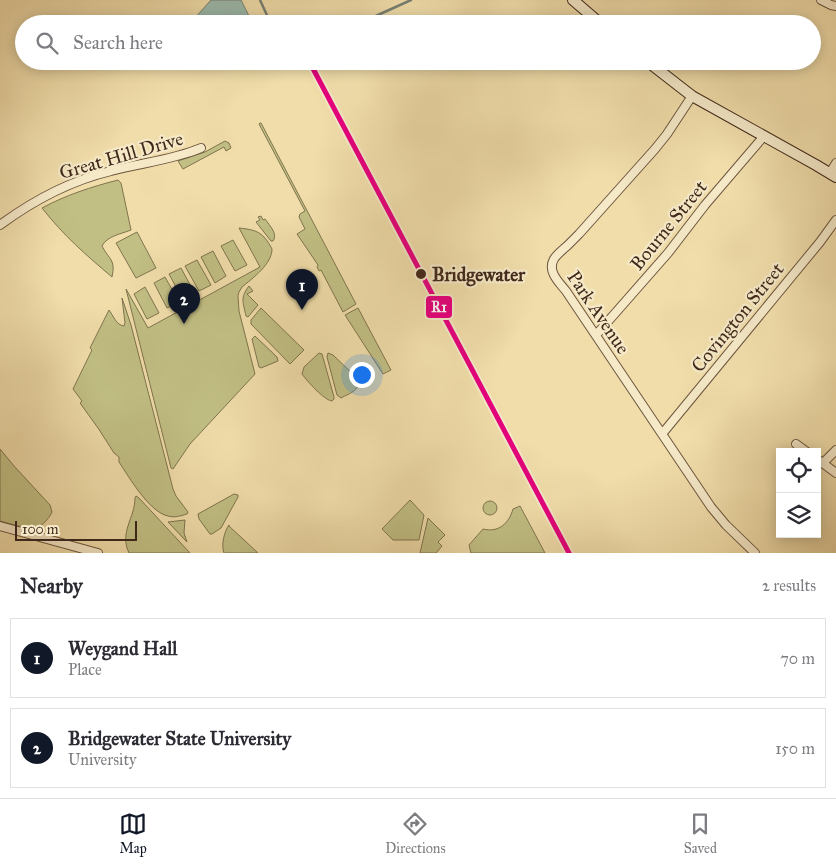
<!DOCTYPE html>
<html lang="en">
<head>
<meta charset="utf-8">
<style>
	body { margin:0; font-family:"IM FELL Great Primer",serif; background:#f7f7f7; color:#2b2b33 }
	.controls { position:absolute; right:15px; bottom:15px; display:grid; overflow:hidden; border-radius:0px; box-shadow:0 2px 12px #0003 }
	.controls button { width:45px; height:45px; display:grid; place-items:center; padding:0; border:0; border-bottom:1px solid #e1e1e2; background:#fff; color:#2b2b33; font:25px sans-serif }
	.scale { position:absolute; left:15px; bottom:12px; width:122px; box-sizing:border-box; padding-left:5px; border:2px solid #40281a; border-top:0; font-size:14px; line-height:18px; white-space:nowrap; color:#40281a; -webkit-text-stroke:4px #f5e9c8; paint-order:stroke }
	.you { position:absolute; left:361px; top:374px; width:18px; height:18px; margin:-12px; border:4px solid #fff; border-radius:50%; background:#1a73e8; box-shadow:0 0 0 8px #1a73e833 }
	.badge { display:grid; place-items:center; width:32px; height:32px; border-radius:50%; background:#111827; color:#fff; font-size:16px; font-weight:700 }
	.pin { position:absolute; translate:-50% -41px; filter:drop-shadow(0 1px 2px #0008) }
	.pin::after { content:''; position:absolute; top:26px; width:18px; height:15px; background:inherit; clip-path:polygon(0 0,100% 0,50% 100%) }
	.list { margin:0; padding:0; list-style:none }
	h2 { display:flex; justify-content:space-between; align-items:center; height:65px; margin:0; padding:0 20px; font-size:21px }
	h2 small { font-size:16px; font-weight:400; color:#7c7c81 }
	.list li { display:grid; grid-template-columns:32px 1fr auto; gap:15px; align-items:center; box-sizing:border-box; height:80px; margin:0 10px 10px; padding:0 10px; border:1px solid #e1e1e2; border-radius:0px }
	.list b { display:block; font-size:19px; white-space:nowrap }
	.list p { margin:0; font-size:16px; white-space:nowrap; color:#7c7c81 }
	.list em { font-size:16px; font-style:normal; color:#7c7c81 }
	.icon { flex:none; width:28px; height:28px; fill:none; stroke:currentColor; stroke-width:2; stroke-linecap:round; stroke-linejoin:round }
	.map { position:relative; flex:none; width:836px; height:553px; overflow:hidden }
	.search { position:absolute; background:#fff; box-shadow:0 2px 12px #0003; left:15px; right:15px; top:15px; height:55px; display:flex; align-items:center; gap:12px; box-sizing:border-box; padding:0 18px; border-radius:28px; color:#7c7c81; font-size:19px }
	.sheet { height:245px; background:#fff }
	nav { display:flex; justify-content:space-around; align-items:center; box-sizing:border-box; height:70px; border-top:1px solid #e1e1e2; background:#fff; font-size:14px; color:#7c7c81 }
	nav a { display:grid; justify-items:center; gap:2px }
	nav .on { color:#111827 }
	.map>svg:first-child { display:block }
	.green { fill:#c1bf84; stroke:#80744f }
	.water { fill:#9bbbae; stroke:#778073 }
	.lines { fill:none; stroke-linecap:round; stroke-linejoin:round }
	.stream { stroke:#778073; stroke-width:2.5 }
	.street-casing { stroke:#6c553e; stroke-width:10 }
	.secondary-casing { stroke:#40281a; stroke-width:12 }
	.street { stroke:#f5e9c8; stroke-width:8 }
	.secondary { stroke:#f5e9c8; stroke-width:10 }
	.rail-1-casing { stroke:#f5e9c8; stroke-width:9 }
	.rail-1 { stroke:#e5007d; stroke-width:5 }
	.stop-dot { fill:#40281a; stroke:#f5e9c8; stroke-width:2 }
	.labels { text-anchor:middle; stroke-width:4.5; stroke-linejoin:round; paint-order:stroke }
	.street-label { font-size:19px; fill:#40281a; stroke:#f5e9c8 }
	.stop-label { font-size:19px; font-weight:bold; fill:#40281a; stroke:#f5e9c8; text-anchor:start }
	.line-badge { stroke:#f5e9c8; stroke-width:2 }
	.badge-label { font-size:14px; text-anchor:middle; font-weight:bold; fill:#fff }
</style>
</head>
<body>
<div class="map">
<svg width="836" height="553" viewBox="0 0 836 553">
	<rect width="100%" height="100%" fill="#f0ddaa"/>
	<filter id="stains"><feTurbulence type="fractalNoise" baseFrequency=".004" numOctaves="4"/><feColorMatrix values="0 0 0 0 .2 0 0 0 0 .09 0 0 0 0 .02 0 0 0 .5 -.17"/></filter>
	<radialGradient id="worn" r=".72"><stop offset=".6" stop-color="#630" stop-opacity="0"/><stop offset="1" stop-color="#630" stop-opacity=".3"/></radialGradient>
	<path class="green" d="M260 123H261L356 304 343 312 321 270 319 271 317 267 318 265 297 234 305 229 299 217 300 214 305 211 259 124Z
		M225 141 229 143 231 148 226 151 224 147 183 169 178 161 205 152Z
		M118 180 121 183 131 230C121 234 107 236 102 246 109 260 116 259 112 277 86 255 64 236 42 208 66 195 91 187 118 180Z
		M261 216 263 220 265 219C270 226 278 234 273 241H271L256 222 260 220 258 217Z
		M239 228C257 230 263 232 272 249 272 264 253 278 242 287L239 292 238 296 239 311 255 374 190 444 173 469 171 468 166 448 126 289 148 328 260 267Z
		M137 232 156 268 136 278 116 243Z
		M233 240 247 265 235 271 221 246Z
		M213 251 226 276 215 283 201 257Z
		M197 260 211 285 199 291 185 266Z
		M181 268 195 294 183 300 169 274Z
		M165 277 179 302 167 308 154 283Z
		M249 286 253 291 247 294 258 305 248 317 246 316C243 302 240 298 249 286Z
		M145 287 159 313 147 319 134 294Z
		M122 298 131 325 173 489 176 496 188 512 187 514C180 516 175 518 168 516 149 512 129 477 119 462V457L114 453 98 428 80 403 82 401 73 389 92 350 90 348 109 310C113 315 116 325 124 326L125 323Z
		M261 308 304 350 290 364 251 324V320Z
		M358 308 391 370 383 374 345 315Z
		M255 336 277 357 278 361 261 368 259 367 252 339Z
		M319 353 322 354 334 397V399L332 401C324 400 307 381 302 374L304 367Z
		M328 353 333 355 357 378C362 390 350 393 341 398L337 395 327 357Z
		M0 449 14 466 50 505 52 512C49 519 41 527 33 530L0 521Z
		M234 494 238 495V497L221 528 212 534H210L199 519 198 514Z
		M136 496 139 498 190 553H129C119 532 135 518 135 498Z
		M410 500 424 515 419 540H393L382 529Z
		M483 508a7 7 0 1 1 14 0a7 7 0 1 1-14 0Z
		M520 506 545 553H471L469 545 483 529C499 533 509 523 513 509Z
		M428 518 445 535 438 542 442 546 436 553H420Z
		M185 520 184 533 187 542 168 522Z
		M229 525V526L258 553H224C221 545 224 532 229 525Z"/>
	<path class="water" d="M211 0H241L253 24H193L194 19Z"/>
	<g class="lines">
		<path class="stream" d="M260 0 271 24
			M358 24 411 0"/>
		<defs>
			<path id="street" d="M821 0 831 5 836 6
				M692 96 667 134 655 149 579 234C575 238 571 242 567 246 558 254 547 261 554 275 557 281 562 286 566 291L711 507 726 525 755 553
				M830 173 836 163
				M0 225C34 200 69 181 111 171 140 163 173 160 201 148
				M596 335 668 253 705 205 764 136
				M662 434 820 242 836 220
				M796 444 807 452
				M817 459 836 473
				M823 463 836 450
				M0 526 98 553"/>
			<path id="secondary" d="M573 0 601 24
				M647 61 692 96 816 165 836 177"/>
		</defs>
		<use href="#street" class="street-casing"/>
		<use href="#secondary" class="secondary-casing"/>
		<use href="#street" class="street"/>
		<use href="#secondary" class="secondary"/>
		<defs>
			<path id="rail-1" d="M309 61 569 553"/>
		</defs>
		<use href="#rail-1" class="rail-1-casing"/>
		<use href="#rail-1" class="rail-1"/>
	</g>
	<circle class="stop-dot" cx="421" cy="274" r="6"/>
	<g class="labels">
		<g class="street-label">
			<text transform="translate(121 155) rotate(-16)" y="7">Great Hill Drive</text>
			<text transform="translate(668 225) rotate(-51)" y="7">Bourne Street</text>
			<text transform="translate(599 312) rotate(56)" y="7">Park Avenue</text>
			<text transform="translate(737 317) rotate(-51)" y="7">Covington Street</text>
		</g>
		<g class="stop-label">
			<text x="432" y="281">Bridgewater</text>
		</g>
	</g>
	<rect class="line-badge" x="425" y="295" width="28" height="24" rx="5" fill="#e5007d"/>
	<g class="badge-label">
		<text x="439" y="312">R1</text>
	</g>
	<rect width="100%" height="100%" filter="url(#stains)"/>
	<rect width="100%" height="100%" fill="url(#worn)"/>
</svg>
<div class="controls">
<button><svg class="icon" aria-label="locate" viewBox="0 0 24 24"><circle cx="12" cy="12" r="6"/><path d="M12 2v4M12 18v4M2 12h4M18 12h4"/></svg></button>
<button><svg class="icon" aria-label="layers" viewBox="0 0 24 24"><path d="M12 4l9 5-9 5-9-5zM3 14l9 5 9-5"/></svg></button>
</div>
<div class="scale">100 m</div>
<div class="you"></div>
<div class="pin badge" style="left:302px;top:310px">1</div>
<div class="pin badge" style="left:184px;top:324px">2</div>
<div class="search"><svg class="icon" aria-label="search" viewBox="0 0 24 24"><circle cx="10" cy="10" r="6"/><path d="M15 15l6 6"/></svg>Search here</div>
</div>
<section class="sheet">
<h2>Nearby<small>2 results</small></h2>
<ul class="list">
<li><span class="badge">1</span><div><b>Weygand Hall</b><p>Place</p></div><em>70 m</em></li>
<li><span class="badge">2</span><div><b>Bridgewater State University</b><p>University</p></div><em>150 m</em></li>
</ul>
</section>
<nav>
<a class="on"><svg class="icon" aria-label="map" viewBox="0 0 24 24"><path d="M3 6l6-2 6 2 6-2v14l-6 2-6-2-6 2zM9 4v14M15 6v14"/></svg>Map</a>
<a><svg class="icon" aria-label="directions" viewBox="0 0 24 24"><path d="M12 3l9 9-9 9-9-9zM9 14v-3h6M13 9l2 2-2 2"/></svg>Directions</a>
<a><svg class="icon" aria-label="saved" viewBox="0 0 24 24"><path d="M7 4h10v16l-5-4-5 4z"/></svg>Saved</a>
</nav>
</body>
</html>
